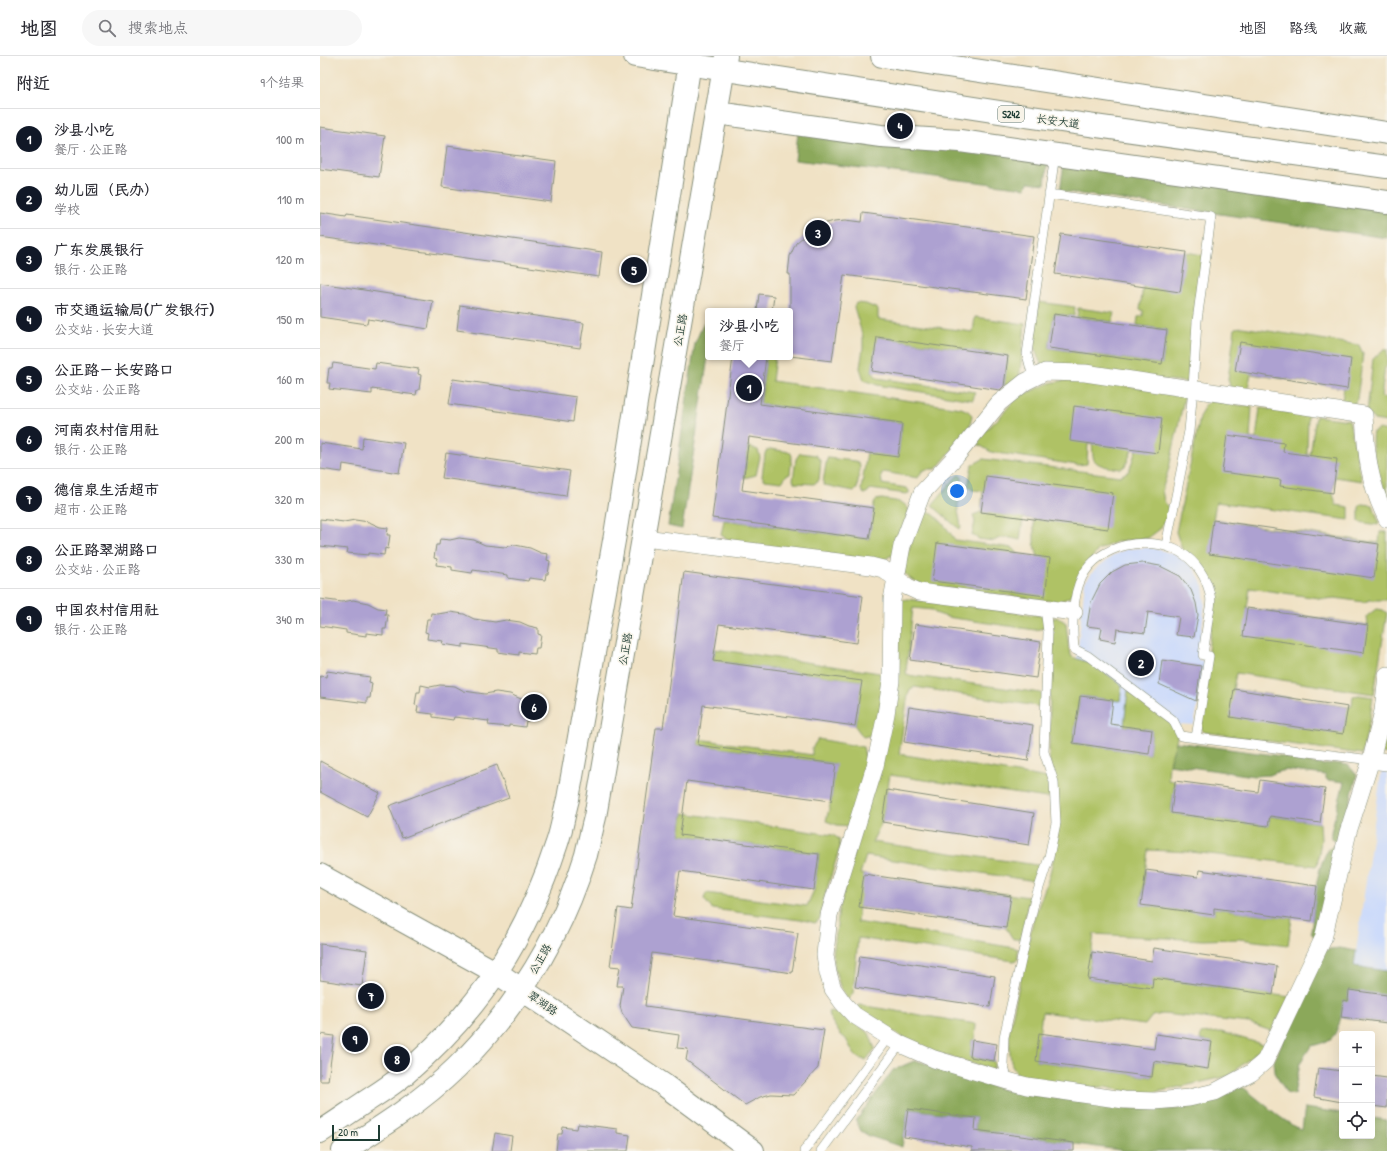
<!DOCTYPE html>
<html lang="zh">
<head>
<meta charset="utf-8">
<style>
	body { margin:0; font-family:"Patrick Hand","LXGW WenKai TC",sans-serif; background:#f7f7f7; color:#2b2b33 }
	.controls { position:absolute; right:12px; bottom:12px; display:grid; overflow:hidden; border-radius:4px; box-shadow:0 4px 16px #0002 }
	.controls button { width:36px; height:36px; display:grid; place-items:center; padding:0; border:0; border-bottom:1px solid #e1e1e2; background:#fff; color:#2b2b33; font:20px sans-serif }
	.scale { position:absolute; left:12px; bottom:10px; width:48px; box-sizing:border-box; padding-left:4px; border:2px solid #1f3d34; border-top:0; font-size:11px; line-height:14px; white-space:nowrap; color:#1f3d34; -webkit-text-stroke:3px #f7f3e8; paint-order:stroke }
	.you { position:absolute; left:637px; top:435px; width:14px; height:14px; margin:-10px; border:3px solid #fff; border-radius:50%; background:#1a73e8; box-shadow:0 0 0 6px #1a73e833 }
	.badge { display:grid; place-items:center; width:26px; height:26px; border-radius:50%; background:#111827; color:#fff; font-size:13px; font-weight:700 }
	.pin { position:absolute; translate:-50% -50%; border:2px solid #fff; box-shadow:0 1px 4px #0006 }
	.popup { position:absolute; left:385px; top:252px; width:88px; height:52px; box-sizing:border-box; display:grid; place-content:center; border-radius:4px; background:#fff; filter:drop-shadow(0 1px 3px #0005); font-size:13px; white-space:nowrap; color:#7c7c81 }
	.popup b { font-size:15px; color:#2b2b33 }
	.popup::after { content:''; position:absolute; left:50%; top:100%; margin-left:-8px; border:8px solid transparent; border-top-color:#fff }
	.list { margin:0; padding:0; list-style:none }
	h2 { display:flex; justify-content:space-between; align-items:center; height:52px; margin:0; padding:0 16px; font-size:17px }
	h2 small { font-size:13px; font-weight:400; color:#7c7c81 }
	.list li { display:grid; grid-template-columns:26px 1fr auto; gap:12px; align-items:center; box-sizing:border-box; height:60px; padding:0 16px; border-top:1px solid #e1e1e2 }
	.list b { display:block; font-size:15px; white-space:nowrap }
	.list p { margin:0; font-size:13px; white-space:nowrap; color:#7c7c81 }
	.list em { font-size:13px; font-style:normal; color:#7c7c81 }
	.icon { flex:none; width:22px; height:22px; fill:none; stroke:currentColor; stroke-width:2; stroke-linecap:round; stroke-linejoin:round }
	.map { position:relative; flex:none; width:1067px; height:1095px; overflow:hidden }
	header { display:flex; align-items:center; gap:24px; box-sizing:border-box; height:56px; padding:0 20px; background:#fff; border-bottom:1px solid #e1e1e2 }
	header strong { font-size:19px }
	nav { display:flex; gap:22px; margin-inline-start:auto; font-size:14px }
	.search { width:280px; height:36px; background:#f7f7f7; display:flex; align-items:center; gap:10px; box-sizing:border-box; padding:0 14px; border-radius:22px; color:#7c7c81; font-size:15px }
	main { display:flex }
	aside { flex:1; background:#fff }
	.map>svg:first-child { display:block }
	.built { fill:#cddbfa }
	.green { fill:#afc265; stroke:#67804c }
	.forest { fill:#8ba85a; stroke:#557247 }
	.building { fill:#ada1d1 }
	.lines { fill:none; stroke-linecap:round; stroke-linejoin:round }
	.lane-casing { stroke:#88907c; stroke-width:10 }
	.street-casing { stroke:#88907c; stroke-width:18 }
	.secondary-casing { stroke:#88907c; stroke-width:24 }
	.primary-casing { stroke:#88907c; stroke-width:24 }
	.lane { stroke:#fff; stroke-width:9 }
	.street { stroke:#fff; stroke-width:17 }
	.secondary { stroke:#fff; stroke-width:22 }
	.primary { stroke:#fff; stroke-width:22 }
	.labels { text-anchor:middle; stroke-width:3; stroke-linejoin:round; paint-order:stroke }
	.shield { fill:#f7f3e8; stroke:#60746a; stroke-width:1 }
	.shield-label { font-size:10px; font-weight:bold; fill:#1f3d34 }
	.street-label { font-size:11px; fill:#1f3d34; stroke:#f7f3e8 }
</style>
</head>
<body>
<header>
<strong>地图</strong>
<div class="search"><svg class="icon" aria-label="search" viewBox="0 0 24 24"><circle cx="10" cy="10" r="6"/><path d="M15 15l6 6"/></svg>搜索地点</div>
<nav><a>地图</a><a>路线</a><a>收藏</a></nav>
</header>
<main>
<aside>
<h2>附近<small>9个结果</small></h2>
<ul class="list">
<li><span class="badge">1</span><div><b>沙县小吃</b><p>餐厅 · 公正路</p></div><em>100 m</em></li>
<li><span class="badge">2</span><div><b>幼儿园（民办）</b><p>学校</p></div><em>110 m</em></li>
<li><span class="badge">3</span><div><b>广东发展银行</b><p>银行 · 公正路</p></div><em>120 m</em></li>
<li><span class="badge">4</span><div><b>市交通运输局(广发银行)</b><p>公交站 · 长安大道</p></div><em>150 m</em></li>
<li><span class="badge">5</span><div><b>公正路－长安路口</b><p>公交站 · 公正路</p></div><em>160 m</em></li>
<li><span class="badge">6</span><div><b>河南农村信用社</b><p>银行 · 公正路</p></div><em>200 m</em></li>
<li><span class="badge">7</span><div><b>德信泉生活超市</b><p>超市 · 公正路</p></div><em>320 m</em></li>
<li><span class="badge">8</span><div><b>公正路翠湖路口</b><p>公交站 · 公正路</p></div><em>330 m</em></li>
<li><span class="badge">9</span><div><b>中国农村信用社</b><p>银行 · 公正路</p></div><em>340 m</em></li>
</ul>
</aside>
<div class="map">
<svg width="1067" height="1095" viewBox="0 0 1067 1095">
	<rect width="100%" height="100%" fill="#f7f3e8"/>
	<filter id="ink" filterUnits="userSpaceOnUse"><feTurbulence type="fractalNoise" baseFrequency=".025" numOctaves="2"/><feDisplacementMap in="SourceGraphic" scale="8" xChannelSelector="R" yChannelSelector="G"/><feConvolveMatrix kernelMatrix="1 2 1 2 8 2 1 2 1" color-interpolation-filters="sRGB"/></filter>
	<filter id="wash" filterUnits="userSpaceOnUse"><feTurbulence type="fractalNoise" baseFrequency=".012" numOctaves="4" result="noise"/><feDisplacementMap in="SourceGraphic" scale="16" xChannelSelector="R" yChannelSelector="G"/><feGaussianBlur stdDeviation="0.9" result="paint"/><feColorMatrix in="noise" values="0 0 0 0 0 0 0 0 0 0 0 0 0 0 0 0 0 1.4 0 .05"/><feComposite in="paint" operator="in"/></filter>
	<g filter="url(#wash)">
		<rect width="100%" height="100%" fill="#f0e2c5"/>
		<path class="built" d="M819 492H831L844 495 856 499 873 511 878 519 883 530 885 547 878 604 886 605 874 669 860 668 849 708 756 699 750 678V666L765 526 774 514 794 499 806 493Z
			M1062 711H1067V915L1034 910Z"/>
		<path class="green" d="M866 196 883 199 867 326 723 311C708 287 715 271 719 246L755 251 754 260 734 258 729 292 842 308 847 274 817 269 818 261 823 260V254H820L823 230Z
			M536 247 546 248 558 253V263L653 276 655 261 705 268 699 325 691 330 684 329 688 300 558 281 552 315 557 322 655 336 653 344 557 329 544 324 540 312 543 292V281L534 251Z
			M758 252 794 257 793 266 757 261Z
			M922 271 1039 289 1043 298 1037 343 1032 351 1021 349 1024 332 931 318 927 336 911 333 908 323 915 272Z
			M1064 293H1067V311H1065L1061 341 1067 342V366L1054 364 1047 355 1053 303Z
			M446 301H455L452 325 641 352 648 355 652 359 649 374 616 413H607L602 415 598 422 564 416 561 418 562 428 587 432 589 435V437L586 438 550 433 548 436 544 438 541 434 547 396 578 400 582 367 440 348Z
			M751 323 865 338 849 412 842 434 844 445 850 454 840 473 828 482 796 486 778 494 766 510 750 541 739 546 603 529C595 526 587 522 582 514L602 454C615 454 629 475 635 484L693 492 698 498 718 501 714 488V463L703 462 700 484C691 482 682 479 674 485L659 483 652 479 655 466 653 459 661 456 663 435 652 434 648 430 652 409 663 403 800 420 809 415 816 394 812 393 806 409 801 413C794 412 779 411 774 404 772 399 773 393 772 388H768L767 408 757 409 671 396 656 387 664 376 680 361 697 341 730 327Z
			M890 345 932 351 930 382 936 383 940 352 988 359 987 399H990L996 360 1029 364 1042 425 1015 421 1013 437 1016 449 1029 451V464L896 446 893 464 1059 487 1060 476H1067V544H1050L1044 546 1015 542 1005 543 930 532 927 552 1048 569 1047 560 1056 553 1063 554 1067 557 1054 638 916 617 913 633 1028 651 1032 650 1033 640 1039 639 1053 641 1048 672 1042 698 884 676 881 674 890 600 888 594 896 540 894 532 887 519 863 496 856 476 881 357 885 349Z
			M1059 373 1067 375V440C1060 422 1049 395 1053 376Z
			M428 390 438 394 440 401 436 419 424 422Z
			M450 393 470 396 472 400 470 418 466 420 462 426 445 424 442 420 445 398 446 395Z
			M480 397 496 399 501 405 499 424 494 428 475 427 473 424 476 403Z
			M507 402 535 405 539 407 540 409 537 433 534 435 504 429 503 426Z
			M638 419 642 420V438L638 448V455L641 470 640 473 633 468 612 449Z
			M562 443C571 445 585 444 589 454L575 499 570 500 563 505 414 487 401 479 404 464 549 483 554 448 556 444Z
			M1042 448 1053 449 1059 467 1058 469 1039 466V451Z
			M587 543 723 560 725 572 715 574 627 561 615 557 613 554 593 552 586 615 587 619 721 637 722 639 723 651 595 631 590 633 588 639 579 698 728 722 734 730 731 739 727 742 570 719 562 766 552 786 717 809 721 811 722 817 719 823 715 825 546 800 540 818 709 841 701 883H693L686 872 539 851 537 866 695 892 698 893V903L694 905 538 882 533 937 528 944 521 933 515 914 513 899 516 877 519 854 576 625 580 550 583 544Z
			M738 561 746 567 749 594 752 601 773 608 802 629 800 645 760 640 753 687 829 698 832 674 804 670 808 634 848 664 858 677 853 697 849 708 848 724 855 725 851 757 948 770 950 760 1000 767 1001 784 997 810 871 796 828 794 821 849 894 858V852L972 862 968 889 919 883 883 884 774 878 768 923 831 932 833 922 970 941 951 975 929 967 843 958 832 960 825 969 722 956 716 1005 832 1021 834 1005 888 1013 892 986 880 984 881 978 901 976 945 989 909 1020 832 1037 804 1035 785 1031H749L699 1021 692 1010 690 998 689 976 713 865 729 821 734 800 739 767 729 701 730 634 733 592 730 563Z
			M395 593 560 617 565 625 556 678 543 681 535 670 541 625 393 605Z
			M1067 667V698L1057 696Z
			M378 683 492 699V692L498 683 543 691 547 709 530 770 517 769 506 765 511 745 515 708 378 689Z
			M363 757 513 779 519 783 520 791 503 846 500 863 495 867 488 865 392 853 384 843 386 837 487 850 494 834 499 798 360 779Z
			M539 949 656 968 655 984H652L650 1001 674 1005V1014L601 992 537 954Z
			M508 955 521 957 549 977 555 993 546 1004 538 1002 534 998 526 983 520 978 509 961Z"/>
		<path class="forest" d="M478 76 728 103 725 128 708 126 706 132 475 104Z
			M744 107 1067 154V182L740 135Z
			M386 262 388 263V301L362 473 348 470 375 287Z
			M856 686 961 700 977 705 1004 709 1013 707 1028 709 1037 719 1020 785H1015L1011 782V776L1024 726 1007 724 1005 719 965 714 957 716 950 719 934 720 849 708Z
			M1014 790 1018 795 998 879 994 881 991 875C995 848 994 816 1009 792Z
			M1020 892 1036 895 1034 910 1067 915V967L1021 961C1015 982 1013 985 991 990L980 1007 974 1039 966 1037 955 1016 954 1005 1002 896 1010 893Z
			M594 1005 601 1006 687 1035 819 1053H856L877 1049 898 1042 915 1031 924 1032 960 1061 975 1071 982 1073 985 1052 1022 1057V1080H1052V1062L1067 1064V1095H806L655 1074 656 1062 588 1053 582 1091 549 1080 541 1075 536 1065 573 1014Z"/>
		<g id="blocks">
			<path class="building" d="M0 71 65 80 59 121 0 113Z
				M127 90 236 105 231 146 122 131Z
				M0 157 26 161 27 159 282 196 279 221 0 181Z
				M543 157 714 180 706 243 524 219 512 305 470 300V218H468L470 200 476 187 491 174 500 169 514 165 526 164 542 166Z
				M741 178 866 196 860 236 735 218Z
				M0 227 113 245 108 273 48 263 47 268 0 261Z
				M439 238 454 240 452 255H437Z
				M140 249 264 267 260 292 137 274Z
				M734 258 847 274 842 308 729 292Z
				M557 281 688 300 684 330 680 334 552 315Z
				M920 286 1031 303 1027 333 915 315Z
				M413 301 430 303 431 301H446L440 348 582 367 578 401 429 381 422 434 554 452 549 483 392 462Z
				M13 307 55 313 56 307 99 313 98 318 101 319 99 334H97L96 339 52 333V338L9 333 10 327H7L9 312H12Z
				M133 323 256 341 253 366 129 348Z
				M754 350 842 362 838 397 750 385Z
				M907 379 964 387 963 396 1017 403 1013 437 960 430 961 424 902 416Z
				M43 381 84 387 79 417 23 408 22 416 0 413V387L42 393Z
				M126 397 250 415 246 440 122 422Z
				M666 420 793 437 788 473 661 456Z
				M0 463 24 466 35 464 49 466 60 471 68 472 67 479H70L68 493 65 492 64 499 48 497V499L27 497 28 493 0 490Z
				M893 464 1059 488 1054 522 889 498Z
				M139 482 154 484 165 489 185 491 195 489 210 492 221 497 228 498 227 504 230 505 228 518H226L225 524 209 522 208 525 188 522V519L153 514 152 517 132 514V511L116 509 117 503 114 502 116 489H119L120 483 130 484Z
				M617 487 730 502 725 540 612 525Z
				M823 507 840 510 860 520 871 534 876 547 878 559 874 581 856 579 859 561 828 556 825 577 797 573 795 586 780 583 782 572 767 570 771 546 780 528 792 516 805 509Z
				M364 516 543 540 537 587 399 568 393 605 542 625 535 670 383 649 378 689 516 708 511 745 367 725 360 779 499 798 494 834 360 815 353 860 478 877 472 917 332 897 325 950 504 974 498 1012 473 1039 451 1038 440 1041 425 1049 366 1004 368 993 357 992 359 979 312 972 302 957 300 950 303 930H297L300 911 290 910 298 852 311 854 336 672H343Z
				M0 543 22 546 33 544 48 547 58 552 66 553 65 559H68L66 573H63V579L46 577V580L26 577V574L0 570Z
				M927 552 1048 569 1044 597 923 580Z
				M130 556 144 558 154 563 175 566 186 564 200 566 209 570 218 572V578L221 579 219 592H216L215 598 199 596V599L178 596V593L143 588V591L122 588 123 585 107 583 108 577 105 576 107 563H110L111 557 118 558Z
				M595 568 721 586 716 622 590 604Z
				M842 604 881 610 876 645 839 628Z
				M7 615 50 621 49 626 52 627 50 642H47V647L0 641V620L6 621Z
				M101 629 110 631 120 629 135 630 144 635 165 638 176 636 190 638 201 643 209 644 208 651H211L209 665H206L205 671 189 669V671L168 669 169 665 134 661 133 664 113 661V658L97 656 98 650 95 649 97 636H100Z
				M914 633 1028 651 1023 678 910 661Z
				M760 640 793 644 790 668 832 674 829 698 753 687Z
				M589 651 713 669 708 705 584 686Z
				M0 705 60 737 47 761 0 736Z
				M177 709 189 742 82 782 69 750Z
				M940 724 1005 733 1000 767 950 760 948 770 851 757 855 725 938 736Z
				M567 734 714 757 709 789 562 766Z
				M826 814 878 821 879 814 997 830 992 865 894 852V859L821 849Z
				M544 818 691 840 686 872 539 851Z
				M0 888 47 894 42 930 0 924Z
				M834 892 957 910 953 939 833 922 832 932 768 923 772 896 832 905Z
				M540 900 675 920 670 951 535 931Z
				M1029 934 1067 939V967L1021 961 1023 944 1028 945Z
				M719 977 834 993 836 978 892 986 888 1013 834 1005 832 1021 716 1005Z
				M0 978 14 980 8 1025H0Z
				M652 984 677 988 674 1005 650 1001Z
				M998 1012 1022 1015V1046L994 1041Z
				M1052 1020 1067 1022V1052L1052 1050Z
				M588 1053 656 1062 655 1074 754 1087V1095H652V1091L584 1081Z
				M258 1068 297 1073V1077L310 1079 308 1095H236L238 1078H242L243 1071 257 1073Z
				M175 1077 192 1080 190 1095H172Z"/>
		</g>
	</g>
	<g filter="url(#ink)">
		<use href="#blocks" fill-opacity="0" stroke="#88907c" stroke-width="1"/>
		<g class="lines">
			<defs>
				<path id="lane" d="M729 138 891 161 877 265 873 333 869 375 846 490
					M713 322 707 298 735 98
					M876 682 889 600 883 599C885 585 887 571 889 557 890 552 892 545 890 539 887 522 876 505 860 496 829 478 778 488 762 521 752 540 752 572 754 593L768 600 853 664 861 680 1051 704
					M688 1025 683 1008 684 981 714 847 729 801 736 767 734 726 724 696 728 576 725 552
					M484 1095 568 981
					M501 1095 580 988"/>
				<path id="street" d="M1067 463C1049 428 1046 397 1044 359L765 317 725 316 705 326 679 347 637 399 602 437 582 490 576 522 572 544 571 625 566 658 555 710 509 859 505 899 508 917 513 933 523 947 534 959 580 988 614 1003 688 1025 707 1030 804 1044 835 1045 869 1042 895 1036 931 1017 945 1005 1003 883 1028 776 1051 704 1063 655 1067 619
					M324 482 551 510 563 513 588 531 599 536 754 556
					M1051 704 1067 706"/>
				<path id="secondary" d="M397 57 561 80 640 85 1067 146
					M0 819 177 917 344 1029 433 1095
					M0 1076C15 1067 30 1056 45 1046 59 1037 72 1029 85 1018 161 953 206 882 237 787 242 773 244 757 248 743L295 479 371 0
					M23 1095C63 1070 102 1045 136 1012 196 953 241 880 266 799 269 786 272 773 275 761L406 0"/>
				<path id="primary" d="M315 0 712 61 1067 111
					M562 0 1067 77"/>
			</defs>
			<use href="#lane" class="lane-casing"/>
			<use href="#street" class="street-casing"/>
			<use href="#secondary" class="secondary-casing"/>
			<use href="#primary" class="primary-casing"/>
			<use href="#lane" class="lane"/>
			<use href="#street" class="street"/>
			<use href="#secondary" class="secondary"/>
			<use href="#primary" class="primary"/>
		</g>
	</g>
	<g class="labels">
		<rect class="shield" x="678" y="50" width="26" height="16" rx="3"/>
		<g class="shield-label">
			<text x="691" y="62">S242</text>
		</g>
		<g class="street-label">
			<text transform="translate(738 65) rotate(8)" y="4">长安大道</text>
			<text transform="translate(360 274) rotate(-80)" y="4">公正路</text>
			<text transform="translate(305 593) rotate(-80)" y="4">公正路</text>
			<text transform="translate(220 903) rotate(-60)" y="4">公正路</text>
			<text transform="translate(223 947) rotate(34)" y="4">翠湖路</text>
		</g>
	</g>
</svg>
<div class="controls">
<button>+</button>
<button>−</button>
<button><svg class="icon" aria-label="locate" viewBox="0 0 24 24"><circle cx="12" cy="12" r="6"/><path d="M12 2v4M12 18v4M2 12h4M18 12h4"/></svg></button>
</div>
<div class="scale">20 m</div>
<div class="you"></div>
<div class="pin badge" style="left:429px;top:332px">1</div>
<div class="popup"><b>沙县小吃</b>餐厅</div>
<div class="pin badge" style="left:821px;top:607px">2</div>
<div class="pin badge" style="left:498px;top:177px">3</div>
<div class="pin badge" style="left:580px;top:70px">4</div>
<div class="pin badge" style="left:314px;top:214px">5</div>
<div class="pin badge" style="left:214px;top:651px">6</div>
<div class="pin badge" style="left:51px;top:940px">7</div>
<div class="pin badge" style="left:77px;top:1003px">8</div>
<div class="pin badge" style="left:35px;top:983px">9</div>
</div>
</main>
</body>
</html>
